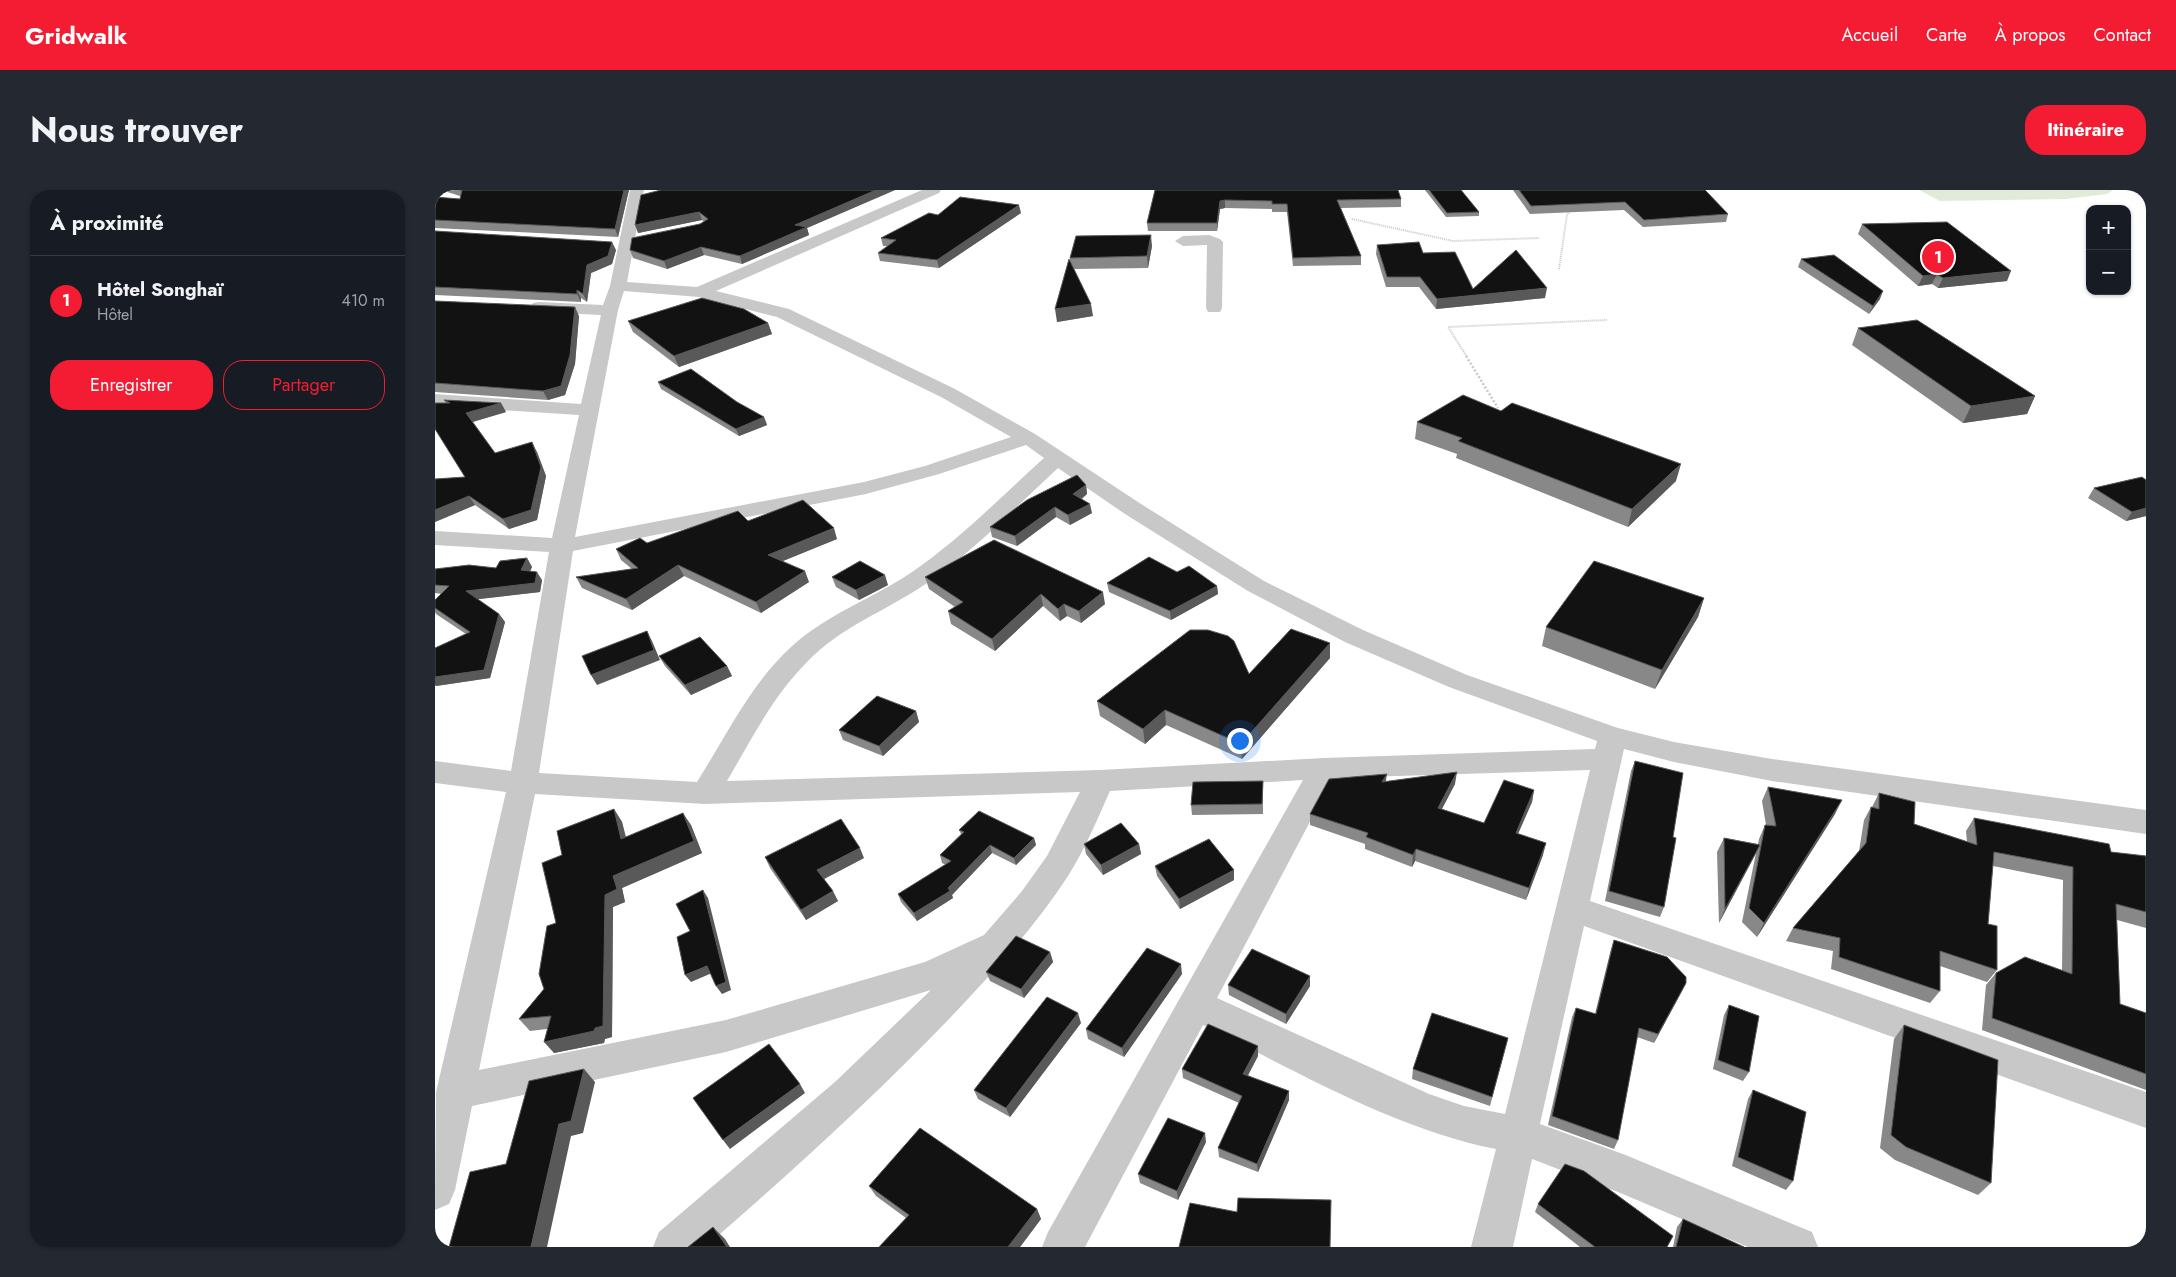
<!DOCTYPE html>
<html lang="fr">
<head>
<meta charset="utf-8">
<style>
	body { margin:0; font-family:Jost,sans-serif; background:#242831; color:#f1f3f6 }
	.controls { position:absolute; right:15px; top:15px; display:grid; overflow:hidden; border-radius:10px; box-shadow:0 1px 4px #0004 }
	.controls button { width:45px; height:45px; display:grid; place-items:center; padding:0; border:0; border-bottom:1px solid #363941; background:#171b24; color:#f1f3f6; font:25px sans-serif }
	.you { position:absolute; left:804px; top:550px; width:18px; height:18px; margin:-12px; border:4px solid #fff; border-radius:50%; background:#1a73e8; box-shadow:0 0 0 8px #1a73e833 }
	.badge { display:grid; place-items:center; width:32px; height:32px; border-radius:50%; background:#f41c32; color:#fff; font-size:16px; font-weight:700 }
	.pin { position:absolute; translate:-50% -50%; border:2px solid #fff; box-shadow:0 1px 5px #0006 }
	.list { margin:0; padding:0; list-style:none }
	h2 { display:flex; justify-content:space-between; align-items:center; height:65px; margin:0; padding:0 20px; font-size:21px }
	h2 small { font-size:16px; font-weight:400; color:#9ea1a6 }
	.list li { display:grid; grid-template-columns:32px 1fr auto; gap:15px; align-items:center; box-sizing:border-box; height:90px; padding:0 20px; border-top:1px solid #363941 }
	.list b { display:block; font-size:19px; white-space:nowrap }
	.list p { margin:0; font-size:16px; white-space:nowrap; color:#9ea1a6 }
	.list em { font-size:16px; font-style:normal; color:#9ea1a6 }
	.actions { display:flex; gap:10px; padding:15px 20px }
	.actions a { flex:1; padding:11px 0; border:1px solid #f41c32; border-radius:20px; text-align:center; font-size:18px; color:#f41c32 }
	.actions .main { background:#f41c32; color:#fff }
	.map { position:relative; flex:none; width:1711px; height:1057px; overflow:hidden; border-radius:20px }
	header { display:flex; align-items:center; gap:30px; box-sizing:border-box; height:70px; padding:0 25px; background:#f41c32; color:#fff }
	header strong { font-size:24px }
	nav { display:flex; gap:28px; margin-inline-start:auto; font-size:18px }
	.intro { display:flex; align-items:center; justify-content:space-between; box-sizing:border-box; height:120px; padding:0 30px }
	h1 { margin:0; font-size:35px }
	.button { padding:12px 22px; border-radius:20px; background:#f41c32; color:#fff; font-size:18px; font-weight:700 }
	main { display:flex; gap:30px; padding:0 30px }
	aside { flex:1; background:#171b24; border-radius:20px; box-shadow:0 1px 4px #0004 }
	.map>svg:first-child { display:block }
	.green { fill:#e2ebd7 }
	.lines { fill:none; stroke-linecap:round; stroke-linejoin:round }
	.path-far1 { stroke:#c8c8c8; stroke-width:2; stroke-dasharray:1 1; stroke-linecap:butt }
	.path { stroke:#c8c8c8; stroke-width:2.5; stroke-dasharray:2 2; stroke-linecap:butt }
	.minor { fill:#c8c8c8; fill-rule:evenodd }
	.wall { fill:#888 }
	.shaded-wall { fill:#595959 }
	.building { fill:#121212; stroke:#595959 }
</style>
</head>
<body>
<header>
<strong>Gridwalk</strong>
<nav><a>Accueil</a><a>Carte</a><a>À propos</a><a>Contact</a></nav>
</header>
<div class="intro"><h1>Nous trouver</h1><a class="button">Itinéraire</a></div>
<main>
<aside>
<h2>À proximité<small></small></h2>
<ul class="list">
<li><span class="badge">1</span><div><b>Hôtel Songhaï</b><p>Hôtel</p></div><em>410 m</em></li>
</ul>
<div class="actions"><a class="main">Enregistrer</a><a>Partager</a></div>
</aside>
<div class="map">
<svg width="1711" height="1057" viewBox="0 0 1711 1057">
	<rect width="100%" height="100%" fill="#fff"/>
	<path class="green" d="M1484 0H1678L1672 4 1630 9 1505 11Z"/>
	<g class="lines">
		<path class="path-far1" d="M917 29 1018 51 1104 48
			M1124 79 1132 25 1135 20
			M1032 167 1013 137 1172 130"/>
		<path class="path" d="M1031 166 1063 218"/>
		<path class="minor" d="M195 0H209L192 92 262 97 487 0H506L504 3 281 101 354 119 520 199 600 244 706 314 829 391 928 440 1032 485 1183 538 1239 552 1337 569 1711 620V644L1337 591 1239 572 1189 559 1155 711 1711 902V938L1149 736 1105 934 1188 964 1377 1042 1383 1057H1313L1183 1002 1097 969 1078 1057H1036L1061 959C957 938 862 881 768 835L650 1057H607L613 1042 868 590 675 601C662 630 650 659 633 686 599 738 557 784 514 829 437 909 354 984 270 1057H218L224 1042 401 891 496 800 291 862 37 916 20 1000 14 1014 0 1020 1 902 71 602 0 593V571L76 581 114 362 0 355V341L117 348 144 225 0 216V204L146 214 166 125 104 122 98 121 96 117 98 113 104 112 168 115 175 96ZM189 101 264 107 342 127 506 207 576 247 490 276 429 292 140 347 183 120ZM591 255 609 268C566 307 525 349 477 382 437 409 390 425 355 458 315 495 291 546 262 592L104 583 138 361 431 304 504 284ZM623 278 690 324 813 401 910 452 1014 497 1162 551 1160 559 889 568 665 580 292 591C316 550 338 506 372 472 405 437 453 420 492 393 540 360 581 317 623 278ZM1155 580 1070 924 1029 916 994 904 782 808 898 588ZM645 602 612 666 587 701 549 745 490 772 291 830 44 880 100 604 270 614Z
			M774 45 785 49 788 52 787 118 785 122H773L771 118 772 55 748 56 740 51 748 46Z"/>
	</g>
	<path class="wall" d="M6 0H194L183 47 0 38V7L25 9V6Z
		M226 0H460L372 38 374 45 307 74 269 65 232 79 198 68 195 60 265 34 269 32 267 30 203 43Z
		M720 0 966 9V17L906 18 926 66V75L858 76 852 22H837V19L790 18 785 19 782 41H713L712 33Z
		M990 0H1026L1044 22V26L1011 27Z
		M1078 0H1270L1293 24 1291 32 1208 37 1189 20 1095 24Z
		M586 23 504 78 445 71 443 63 452 56H448L446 48 503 25Z
		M1427 34 1572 91 1503 98 1497 94 1483 96 1423 44Z
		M0 41 181 60 177 74 156 83 152 112 146 108V112L0 105Z
		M942 55 988 63 1038 99 1110 108 1001 119 984 97H951L941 64Z
		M717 56 713 78 639 79 658 126 622 132 635 72V68Z
		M1366 69 1445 109 1434 124 1363 77Z
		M0 111 144 126 140 174 130 205 113 210 0 202Z
		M193 131 333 133 337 144 244 177 198 142Z
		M1423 138 1600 206 1592 224 1528 233 1417 155Z
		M223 192 302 212 329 227 332 235 304 246 226 199Z
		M9 210 66 213 71 222 38 232 60 263 102 262 111 286 102 330 74 339 40 315 0 332V289L30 287 11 213Z
		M982 232 1241 291 1193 337 1021 268 1022 264 980 249Z
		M1711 290V326L1691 331 1653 308 1659 298Z
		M651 295 652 304 647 309 657 323 635 335 621 327 582 356 557 347 555 337Z
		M313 331 402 349 348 371 374 392 326 423 249 386 197 420 147 398 141 387 197 379 186 370 181 359 212 353Z
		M559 350 670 414 646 433 632 426 625 431 608 416 560 461 516 434 513 421 520 417 494 399 490 387Z
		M92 368 97 377 95 381 107 390 105 402 43 409 64 424 70 432 55 488 1 496 0 495V458L31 444 1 424 0 422V410L7 404 0 403V379L61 378Z
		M742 382 782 396 783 404 736 430 674 402 672 393Z
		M397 387 453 395 424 410 401 397Z
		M1269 408 1263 427 1220 499 1107 456 1111 437Z
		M895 453V468L807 569 731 535 710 554 665 526 662 511 814 484Z
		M224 466 292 476 297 486 256 505 230 476Z
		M481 521 484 532 448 566 408 550 404 540Z
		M1200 571 1238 647 1229 717 1225 727 1170 711 1196 581Z
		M828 591V624L757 625 756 615Z
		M951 592 1020 594 1007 619 1049 633 1099 600 1097 612 1083 644 1108 665 1091 710 980 671 977 677 930 659V654L875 635V624Z
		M1333 597 1400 624 1322 747 1307 732 1321 663 1284 733 1282 662 1289 648 1323 654 1324 649 1330 635H1331L1327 611Z
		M1444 603 1479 634 1532 652 1531 641 1539 628 1676 662 1711 666V738L1682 730 1685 814 1711 823V900L1547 840 1551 795 1561 783 1627 781 1628 690 1558 676 1553 734 1562 780 1552 792 1505 776V801L1495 813 1396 779 1398 761 1351 751 1358 738 1424 661 1429 630 1436 617H1437Z
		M179 619 187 632 191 647 256 635 267 663 187 698 190 712 178 717 177 847 170 849 169 853 119 863 112 839 95 841 84 829 109 799 121 733 127 665Z
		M524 640 599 648 601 655 581 675 557 663 517 705 518 708 482 731 466 712 463 704 511 675 507 673 505 665 526 644Z
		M649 654H704L706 664 668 685 651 664Z
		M330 667 429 668 389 689 403 711 371 730 335 678Z
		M720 676 799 690 745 719 722 686Z
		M1179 750 1251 793 1219 853 1202 847 1183 950 1179 959 1113 935 1137 827 1141 818 1160 824 1176 759Z
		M615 762 618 772 589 808 555 791 551 782Z
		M747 784 689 867 653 849 651 839Z
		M875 786V796L851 834 794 805 793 795Z
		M1294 815 1314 882 1308 891 1278 879 1289 825Z
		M646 833 575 927 543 909 539 900Z
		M1469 835 1556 993 1543 1005 1460 970 1445 958 1459 849Z
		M1073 848 1055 916 977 889 978 879Z
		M823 856V866L813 885 854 910 823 982 784 967 783 958 804 913 748 888 747 879Z
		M1318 900 1358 991 1351 1000 1297 976 1313 909Z
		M771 952 743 1010 705 993 703 984Z
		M434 996 602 1019 606 1029 585 1057H444L471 1028 441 1006Z
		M1103 1014 1232 1057H1145L1100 1022Z
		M1248 1029 1309 1057H1238L1242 1037Z"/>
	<path class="shaded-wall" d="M189 0H194L183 47 180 39Z
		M441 0H460L372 38 374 45 307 74 305 66 360 35Z
		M790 10V18L785 19 782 41V33L785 11Z
		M584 15 586 23 504 78 502 70Z
		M264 22 267 30 203 43 200 35Z
		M716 45 717 56 713 78 712 66Z
		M177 52 181 60 177 74 156 83 152 112 148 104 152 75Z
		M266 57 269 65 232 79 229 71Z
		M1576 81 1572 91 1503 98 1508 88Z
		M1502 84 1497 94 1483 96 1488 86Z
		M1112 98 1110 108 1001 119 1002 109Z
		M142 100 146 108V112L142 104Z
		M1448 101 1445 109 1434 124 1438 116Z
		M656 114 658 126 622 132 620 119Z
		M140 117 144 126 140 174 130 205 113 210 108 201Z
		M333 133 337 144 244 177 239 166Z
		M1600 206 1592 224 1528 233 1536 216Z
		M66 213 71 222 37 232 31 223Z
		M329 227 332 235 304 246 301 239Z
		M97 252 102 262 111 286 102 330 74 339 68 329Z
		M1246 274 1241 291 1193 337 1197 319Z
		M651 295 652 304 640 313 638 304Z
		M34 306 40 315 0 332V320Z
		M655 314 657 323 635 335 633 325Z
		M620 317 621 327 582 356 580 346Z
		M1711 318V326L1691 331 1697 322Z
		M399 338 402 349 338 375 333 365Z
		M92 368 97 377 91 389 86 380Z
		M243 375 249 386 197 420 191 409Z
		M370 381 374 392 326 423 321 412Z
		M102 382 107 390 105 402 36 410 31 401Z
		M450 385 453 395 424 410 421 400Z
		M782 396 783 404 736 430 735 421Z
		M668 402 670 414 646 433 644 421Z
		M606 404 608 416 560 461 557 449Z
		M1269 408 1263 427 1220 499 1227 480Z
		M629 414 632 426 625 431 623 419Z
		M64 424 70 432 55 488 1 496 0 495V487Z
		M212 441 217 451 225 470 162 495 156 485Z
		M895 453V468L807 569 806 554Z
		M292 476 297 486 256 505 250 495Z
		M730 520 731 535 710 554 708 539Z
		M481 521 484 532 448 566 444 556Z
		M1022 582 1020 594 1001 630 1003 618Z
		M952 584 950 596 947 592Z
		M1099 600 1097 612 1078 655 1081 643Z
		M1407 610 1400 624 1322 747 1329 733Z
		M179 619 187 632 194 661 186 649Z
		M248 623 256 635 267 663 187 698 190 712 178 717 177 847 170 849 169 853 119 863 109 852 178 686Z
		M599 648 601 655 581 675 579 668Z
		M1111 653 1108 665 1091 710 1094 698Z
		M704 654 706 664 668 685 666 675Z
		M555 655 557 663 517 705 518 708 482 731 479 723 513 698Z
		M1325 655 1318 669 1284 733 1290 719Z
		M425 658 429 668 387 690 382 680Z
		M981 659 980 671 977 677 978 665Z
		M799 680V690L745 719 744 709Z
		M268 700 273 708 296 800 287 804 281 796Z
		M398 701 403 711 371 730 366 720Z
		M615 762 618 772 589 808 586 799Z
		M746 774 747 784 689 867 687 858Z
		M272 776 277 783 256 792 250 785Z
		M875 786V796L851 834V824Z
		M1251 793 1246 803 1219 853 1223 844Z
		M643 823 646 833 575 927 571 918Z
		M823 856V866L809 893 808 884Z
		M149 879 160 892 148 943 136 946 112 1057H96L124 934Z
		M365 894 370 903 295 959 288 950Z
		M854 901V910L823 982 822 974Z
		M770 943 771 952 743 1010 742 1001Z
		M602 1019 606 1029 585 1057H573Z
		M278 1037 290 1049 295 1057H292Z"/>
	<path class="building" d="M25 0H189L180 39 0 30V7L25 9 27 0Z
		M226 0H441L360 35 372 37 305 66 266 57 229 71 195 60 197 48 265 34 273 29 264 22 200 35 206 5Z
		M720 0H963L966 9 902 10 926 66 858 68 852 14H837V11L790 10 785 11 782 33H712Z
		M994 0H1026L1044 22 1012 23Z
		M1084 0H1270L1293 24 1209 30 1190 12 1096 16Z
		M525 7 584 15 502 70 443 63 461 50 446 48 494 23 503 25Z
		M1512 32 1576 81 1508 88 1502 84 1488 86 1427 34Z
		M0 41 177 52 173 66 152 75 148 104 142 100V104L0 97Z
		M716 45 712 66 635 68 641 46Z
		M984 52 988 63 1020 62 1038 99 1081 60 1112 98 1002 109 985 87H952L942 55Z
		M1399 65 1448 101 1438 116 1366 69Z
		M634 69 656 114 620 119Z
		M267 108 309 119 333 133 239 166 193 131Z
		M0 111 140 117 135 165 126 196 108 201 0 193Z
		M1482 130 1600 206 1536 216 1423 138Z
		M256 179 302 212 329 227 301 239 223 192Z
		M1028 205 1066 221 1077 213 1246 274 1197 319 1023 251 1027 248 982 232Z
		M9 210 66 213 31 223 60 263 97 252 106 277 96 320 68 329 34 306 0 320V289L30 287 0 239V213H15Z
		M642 285 651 295 638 304 655 314 633 325 620 317 580 346 555 337 592 310Z
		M1707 287 1711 290V318L1697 322 1659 298Z
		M368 310 399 338 333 365 370 381 321 412 243 375 191 409 141 387 203 378 181 359 205 348 212 353 303 321 313 331Z
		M559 350 668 402 644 421 629 414 623 419 606 404 557 449 513 421 528 412 490 387Z
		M714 367 742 382 754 376 782 396 735 421 672 393Z
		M92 368 86 380 102 382 100 393 31 401 64 424 49 480 0 487V458L35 442 0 418V410L14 396 0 395V379L34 375 61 378 65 371Z
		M425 371 450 385 421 400 397 387Z
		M1159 371 1269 408 1227 480 1111 437Z
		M856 439 895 453 806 554 730 520 708 539 662 511 755 440H773L793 446 799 451 814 484Z
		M212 441 219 460 156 485 147 466Z
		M265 447 292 476 250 495 224 466Z
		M442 506 481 521 444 556 404 540Z
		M1200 571 1248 583 1238 647 1241 648 1229 717 1174 701Z
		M1022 582 1003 618 1049 633 1069 590 1099 600 1081 643 1111 653 1094 698 981 659 978 665 931 647 933 643 875 624 894 589 952 584 947 592Z
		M828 591 827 614 756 615 758 592Z
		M1333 597 1407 610 1329 733 1314 718 1330 635 1341 636Z
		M1444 603 1480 612 1479 634 1542 655 1539 628 1674 654 1676 662 1711 666V722L1681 714 1685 814 1711 823V884L1557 828 1561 783 1590 767 1637 784 1638 677 1559 662 1553 734 1562 736V780L1505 761V801L1404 767 1405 748 1358 738 1431 653 1436 617 1444 619Z
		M179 619 186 649 248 623 259 651 178 686 182 699 170 705 168 836 160 838 159 841 109 852 116 826 84 829 109 799 104 784 112 736 121 733 107 673 127 665 122 641Z
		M544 621 599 648 579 668 555 655 513 698 515 701 479 723 463 704 516 671 505 665 529 642 524 640Z
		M406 629 425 658 382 680 398 701 366 720 330 667Z
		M686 633 704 654 666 675 649 654Z
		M1289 648 1325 655 1290 719Z
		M774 649 799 680 744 709 720 676Z
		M268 700 291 792 281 796 272 776 250 785 242 747 255 741 241 714Z
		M581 746 615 762 586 799 551 782Z
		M1179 750 1232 767 1251 787V793L1223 844 1204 838 1183 950 1117 926 1141 818 1161 824Z
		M712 758 746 774 687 858 651 839Z
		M817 759 875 786 851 824 793 795Z
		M612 807 643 823 571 918 539 900Z
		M1294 815 1324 826 1314 882 1283 870Z
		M997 823 1073 848 1057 907 978 879Z
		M773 834 823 856 808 884 854 901 822 974 783 958 807 906 747 879Z
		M1469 835 1563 870 1556 993 1471 957 1456 945Z
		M334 854 365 894 288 950 258 908Z
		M149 879 136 931 124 934 96 1057H14L35 982 71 974 94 891Z
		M1318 900 1371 922 1358 991 1303 967Z
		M733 928 770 943 742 1001 703 984Z
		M485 938 602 1019 573 1057H444L474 1025 434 996Z
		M1130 974 1149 981 1238 1046 1232 1057H1160L1103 1014Z
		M803 1008 896 1010 895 1057H744L755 1013 802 1022Z
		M1248 1029 1309 1057H1241Z
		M278 1037 292 1057H253Z"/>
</svg>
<div class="controls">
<button>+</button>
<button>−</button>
</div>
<div class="you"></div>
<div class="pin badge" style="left:1503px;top:67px">1</div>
</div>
</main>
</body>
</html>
